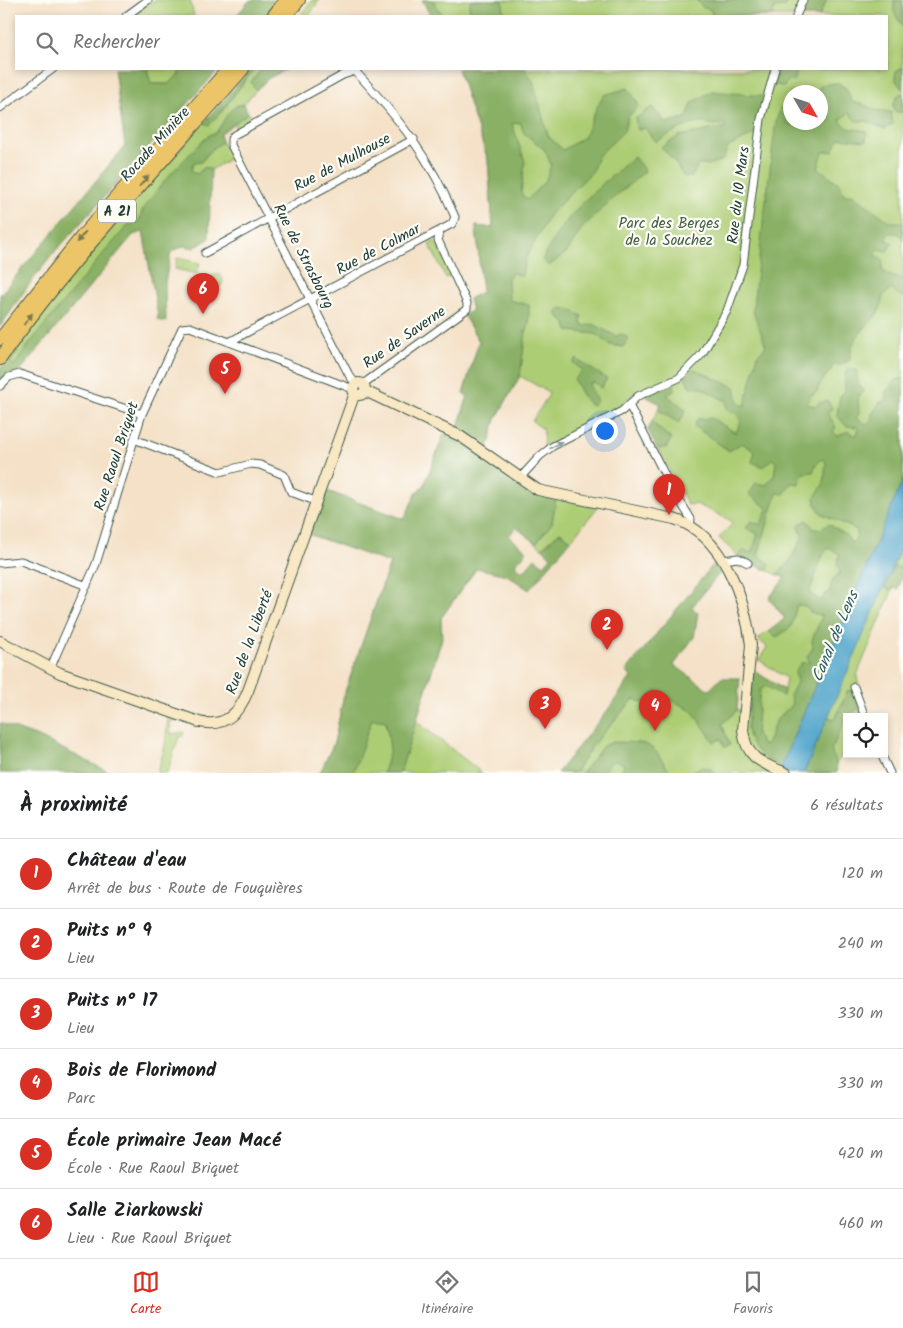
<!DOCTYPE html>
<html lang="fr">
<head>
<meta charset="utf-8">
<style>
	body { margin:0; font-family:Kalam,sans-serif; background:#f2f2f2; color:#202124 }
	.controls { position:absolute; right:15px; bottom:15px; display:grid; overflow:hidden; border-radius:0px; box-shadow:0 2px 8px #0003 }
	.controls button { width:45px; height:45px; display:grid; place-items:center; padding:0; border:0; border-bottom:1px solid #e0e0e0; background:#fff; color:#202124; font:25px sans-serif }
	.compass { position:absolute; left:783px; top:85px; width:45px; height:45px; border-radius:50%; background:#fff; box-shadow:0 2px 8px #0003; rotate:129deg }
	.you { position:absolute; left:604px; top:430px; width:18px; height:18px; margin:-12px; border:4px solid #fff; border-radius:50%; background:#1a73e8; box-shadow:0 0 0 8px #1a73e833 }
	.badge { display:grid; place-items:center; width:32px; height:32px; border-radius:50%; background:#d93025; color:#fff; font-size:16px; font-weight:700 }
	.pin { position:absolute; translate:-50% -41px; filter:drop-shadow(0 1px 2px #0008) }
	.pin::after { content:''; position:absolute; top:26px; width:18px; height:15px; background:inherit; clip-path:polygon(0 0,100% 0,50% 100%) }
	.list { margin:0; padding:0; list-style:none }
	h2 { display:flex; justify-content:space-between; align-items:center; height:65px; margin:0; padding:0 20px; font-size:21px }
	h2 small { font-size:16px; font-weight:400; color:#757577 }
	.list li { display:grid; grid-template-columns:32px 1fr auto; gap:15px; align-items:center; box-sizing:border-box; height:70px; padding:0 20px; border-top:1px solid #e0e0e0 }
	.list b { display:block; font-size:19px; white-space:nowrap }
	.list p { margin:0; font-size:16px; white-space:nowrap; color:#757577 }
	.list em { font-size:16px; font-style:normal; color:#757577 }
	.icon { flex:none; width:28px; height:28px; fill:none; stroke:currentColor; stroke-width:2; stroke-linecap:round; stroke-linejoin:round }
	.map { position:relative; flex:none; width:903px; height:773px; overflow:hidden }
	.search { position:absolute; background:#fff; box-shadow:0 2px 8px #0003; left:15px; right:15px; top:15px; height:55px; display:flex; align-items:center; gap:12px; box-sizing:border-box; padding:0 18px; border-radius:0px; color:#757577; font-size:19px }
	.sheet { height:485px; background:#fff }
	nav { display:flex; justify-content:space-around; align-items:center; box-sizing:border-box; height:70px; border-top:1px solid #e0e0e0; background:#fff; font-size:14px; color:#757577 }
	nav a { display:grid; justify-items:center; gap:2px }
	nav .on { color:#d93025 }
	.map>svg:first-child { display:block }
	.green { fill:#adcd75; stroke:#668554; fill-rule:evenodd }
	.forest { fill:#8ab066; stroke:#54764d; fill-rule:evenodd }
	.water { fill:#4fa4cb; stroke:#377080 }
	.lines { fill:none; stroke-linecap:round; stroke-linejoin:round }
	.street-casing { stroke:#3f564a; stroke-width:9 }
	.secondary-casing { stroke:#3f564a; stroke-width:12 }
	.highway-casing { stroke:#3f564a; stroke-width:14 }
	.street { stroke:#fff; stroke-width:7 }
	.secondary { stroke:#f8e8c3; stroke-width:10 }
	.highway { stroke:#edc569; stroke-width:12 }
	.oneway { fill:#7c7a4c }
	.oneway2 { fill:#8f9e9a }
	.labels { text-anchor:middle; stroke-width:4.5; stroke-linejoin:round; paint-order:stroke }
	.shield { fill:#fdfcf7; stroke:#62766e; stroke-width:1 }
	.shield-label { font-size:14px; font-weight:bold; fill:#1f3d34 }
	.street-label { font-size:15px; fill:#1f3d34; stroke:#fdfcf7 }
	.park-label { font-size:15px; fill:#426144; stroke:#fdfcf7 }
	.water-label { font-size:16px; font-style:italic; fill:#306169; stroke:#fdfcf7 }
</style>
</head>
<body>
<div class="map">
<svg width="903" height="773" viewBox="0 0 903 773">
	<rect width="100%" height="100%" fill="#fdfcf7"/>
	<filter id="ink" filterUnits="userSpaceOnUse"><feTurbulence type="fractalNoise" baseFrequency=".02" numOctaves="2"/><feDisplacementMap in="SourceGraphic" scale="10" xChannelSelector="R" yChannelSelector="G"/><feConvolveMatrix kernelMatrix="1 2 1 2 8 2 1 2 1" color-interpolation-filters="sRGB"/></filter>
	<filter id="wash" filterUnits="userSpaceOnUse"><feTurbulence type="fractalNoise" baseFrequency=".0096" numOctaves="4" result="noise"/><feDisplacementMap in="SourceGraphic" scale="20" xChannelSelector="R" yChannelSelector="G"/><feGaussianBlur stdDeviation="1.12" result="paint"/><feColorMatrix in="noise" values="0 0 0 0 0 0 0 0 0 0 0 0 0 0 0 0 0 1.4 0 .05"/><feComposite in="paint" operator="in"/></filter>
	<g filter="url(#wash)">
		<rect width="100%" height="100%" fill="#f4e1c7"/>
		<path class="green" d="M154 0H190L194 16H132Z
			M312 0H319L309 16H303L301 14Z
			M422 0H800L805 7 808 0H903V568L898 589 894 588 892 591 857 675 862 717H847V748L830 773H561L656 653 737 710H748L753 670 784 690 786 678 759 660 767 647 758 639 785 619 769 598 785 578 741 559 719 538 732 524 730 520 696 504 688 505 648 430 661 404 638 392 628 398 620 409 544 447 543 429 532 421 550 393 520 376 496 419 488 448 484 445 480 453 477 568 441 618 442 638 416 721 482 773H320L334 743 344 695 390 563 308 534 324 490 404 519 417 492 424 486 444 434 454 438 468 396 463 394 479 341 464 316 472 310 469 299 482 292 476 226 493 228 488 160 458 69H887V16H431ZM790 92H820V122H790Z
			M147 69H176L180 74 168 84H150Z
			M254 69H262L251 82 256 90 244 104 234 106 215 134 143 208 139 221 29 344 14 366 11 362 18 351 17 346C76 269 139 196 203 123L221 113Z
			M249 113 252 119 236 128 233 122Z
			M222 142 231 158 211 170 205 167 197 174 191 171 193 163 201 162 212 149Z
			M435 241 452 275 446 278 429 244Z
			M177 258 200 263 197 274 175 269Z
			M209 281a7 7 0 1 1 14 0a7 7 0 1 1-14 0Z
			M556 498 598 507 571 540 560 532 542 548 536 543 552 523Z
			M168 716 181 720 170 722 171 734 184 732 183 736 179 737 167 773H157L165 746Z"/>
		<path class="forest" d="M250 0H278L265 16H236Z
			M422 0H433L443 16H431Z
			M471 0H503L504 16H472L469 7Z
			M697 0H787L785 7 774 8 773 16H713L710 9 703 8Z
			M808 0H827L819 16H801Z
			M894 0H903V28L894 12Z
			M903 67V90L895 79 896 71Z
			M114 69H147L151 84H168L180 74 176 69H219L53 254 28 286 0 327V295L125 146Z
			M251 69H254C238 87 227 107 209 125L203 123Z
			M262 69H287L269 78 256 90 251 82Z
			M458 69H525L533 81 548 136 563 150 584 137 596 109 604 95 628 88 639 105 628 117 624 131 598 156 592 172 550 214 526 258 522 276 512 273 508 278 509 300 529 305V324L527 331H524L526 332 520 376 496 419 488 448 457 430 468 396 463 394 479 341 464 316 472 310 469 299 482 292 476 226 493 228 488 160ZM520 122 524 133 545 150 551 165 546 180 527 200 521 193 525 162 512 124Z
			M778 69H798L794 80 787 81 784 87 772 84Z
			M838 83 846 88 852 102 862 104 875 110 891 112 893 124 885 129 866 121H856L849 113 840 120 848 128 867 131 866 141 840 138 833 151 823 152 818 168 840 184 844 195 852 194 890 222H903V239L897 233H889L886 239 893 243 887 251 879 249 875 255 883 260 882 270 892 277 903 278V298L891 289 883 296C882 324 850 328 850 360L840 365 834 364C829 375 819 381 817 392L810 396 807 404 816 406 819 403 828 401 832 408 828 413 836 428 833 431 837 436 848 431 855 436 859 430 857 427 846 426 837 415 840 396 845 391V374L850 368 857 371 858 383 864 392 861 395 858 394 859 414 856 418 866 424 871 421 872 414 880 402H884L887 398 885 393 896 380 903 378V480L781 766C763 758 750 749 747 729L753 670 784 690 783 696 766 686 760 690 756 734 763 746C771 741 771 729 776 721 780 714 788 711 792 703L790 696 797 682 795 671 801 663 809 662 807 656 813 648 812 640 822 616 810 612 805 606 797 605 791 627 777 637 769 632 785 618 769 598 785 578 777 574 788 564 802 538 799 525 807 520 814 529H821L829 524 847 536 851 543 856 540 857 530 822 514 816 505 815 497 824 483 826 462 822 459 816 464 813 472 803 473 799 484 791 483 784 494 777 493 758 555 770 564 768 570 741 559 738 556 743 551 752 553 758 534 746 528 751 521 761 525 767 508 749 494 756 483 766 485 774 475 776 462 772 459 764 467 752 462 755 452 742 443 729 451 694 426 697 419 711 418 736 433 741 421 736 413 727 410 726 401 698 386 690 387 685 377 694 369 735 387 738 403 745 406 758 354 766 346 753 311 754 297 776 121 781 107 784 109 787 123 795 125 799 123H815L818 127 831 120 830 115 821 114 820 92H817L821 85ZM828 548 840 554 837 563 840 573 833 579 829 592 825 594 821 601 809 593 823 555Z
			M712 91 762 96 757 133 728 147 723 160 708 165H698L692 177H684L674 161 661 147 679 136 726 127 725 124C715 126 712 124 702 123 686 123 669 135 655 142L645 128 638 130 635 119 652 107 666 123 687 117 692 103Z
			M903 93V112H895L893 105 898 95Z
			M244 104 248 113 220 134 222 142 212 149 201 162 193 163 191 171 197 174 205 167 211 170 209 239 194 248 183 246 171 252 165 283 166 322 157 320 158 316 143 232 133 235 20 371 0 383V369L17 346 18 350 11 362 14 366 29 344 102 255 128 225 139 221C146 195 190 154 210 134H215C225 122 226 108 244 104Z
			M634 157 645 171 610 201 583 227 567 252 549 266 542 260C563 216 597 188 634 157Z
			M561 308 571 310 582 316 581 323 585 326 593 324 616 336 621 334 629 338 623 347 610 345 596 334 568 331 566 324 556 314Z
			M576 359 607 379 601 388 593 382 589 384 597 401 592 406 585 400 574 380 583 370 573 363Z
			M674 384V391L667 395 686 410 679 423 658 410 661 404 645 396Z
			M652 422 671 439 667 447 657 449 648 430Z
			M444 434 556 498 552 523 536 543 516 527 509 536 527 551 515 565 523 572 535 558 544 565 551 557 542 548 560 532 571 540 529 590 507 575 476 568 441 618 442 638 400 773H383L390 749 386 721 372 719 353 773H320L334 743 344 695 390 563 308 534 324 490 404 519 417 492 424 486Z
			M717 560 724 568 692 607 698 613 694 637 674 665 709 690 721 678H740L737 710 722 724 730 745 725 747 721 739 714 742 693 712 657 691 644 703 634 699 595 742 575 773H557L607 711 631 677 626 671Z
			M894 566 903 569 898 589 894 588 892 591 885 588Z
			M848 690 853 692 859 708 847 717 831 750 836 762 837 773H804L828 717 835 719Z
			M0 723 41 738 111 773H0Z
			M613 742C653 743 648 740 671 773H621L624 764 613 760 603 773H582L603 746Z
			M701 767 709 768 717 773H690Z"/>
		<path class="water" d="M903 480V543L804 773H778Z"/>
	</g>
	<g filter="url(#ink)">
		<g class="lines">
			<defs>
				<path id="street" d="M126 16 148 0
					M796 16 803 0
					M0 108 53 69
					M205 253 414 139
					M229 342 452 224 455 217C431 159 398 117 355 71L343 75 234 135 231 139V145L349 375 356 384
					M363 384 467 309V303L438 240 440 232
					M0 386 9 377 20 374 142 414
					M629 405 670 485 691 519 690 526
					M134 439 220 472 251 464 260 465 284 475 291 492 315 501
					M520 478 540 456 553 446 622 411 638 396 679 378 702 354 727 311 743 265 761 119 775 69
					M723 560 738 558 748 563
					M0 563 21 561 87 586
					M50 669 96 564 142 414 182 328 190 327 353 389
					M854 687 865 717
					M881 754 890 773"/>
				<path id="secondary" d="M353 389a6 6 0 1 1 12 0a6 6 0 1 1-12 0Z
					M365 391 460 436 538 490 674 519C723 534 745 599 751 645L743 730C746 759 762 763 786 773
					M0 641 60 673 199 722C225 728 239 713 248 691L355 393"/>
				<path id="highway" d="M273 16 286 0
					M286 16 299 0
					M0 339 82 236 228 69
					M0 359C73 256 160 165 243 69"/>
			</defs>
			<use href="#street" class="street-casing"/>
			<use href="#secondary" class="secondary-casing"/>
			<use href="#highway" class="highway-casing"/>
			<use href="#street" class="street"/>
			<use href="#secondary" class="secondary"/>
			<use href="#highway" class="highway"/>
		</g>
		<defs><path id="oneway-solid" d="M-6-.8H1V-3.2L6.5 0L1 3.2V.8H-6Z" transform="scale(1.25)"/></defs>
		<g class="oneway">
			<use href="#oneway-solid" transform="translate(144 181) rotate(-48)"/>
			<use href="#oneway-solid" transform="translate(81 237) rotate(130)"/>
			<use href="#oneway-solid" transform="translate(28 319) rotate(-53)"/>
		</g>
		<use class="oneway2" href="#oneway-solid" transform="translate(556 445) rotate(-30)"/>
	</g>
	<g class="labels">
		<rect class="shield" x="98" y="199.5" width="38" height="23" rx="4"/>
		<g class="shield-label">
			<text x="117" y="216">A 21</text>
		</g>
		<g class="street-label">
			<text transform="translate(155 144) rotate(-48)" y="5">Rocade Minière</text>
			<text transform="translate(342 162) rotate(-28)" y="5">Rue de Mulhouse</text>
			<text transform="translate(738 195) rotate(-83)" y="5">Rue du 10 Mars</text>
			<text transform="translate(378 249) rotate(-28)" y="5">Rue de Colmar</text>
			<text transform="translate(304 256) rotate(63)" y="5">Rue de Strasbourg</text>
			<text transform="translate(404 337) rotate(-35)" y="5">Rue de Saverne</text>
			<text transform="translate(116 456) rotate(-72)" y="5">Rue Raoul Briquet</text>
			<text transform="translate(249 642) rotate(-70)" y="5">Rue de la Liberté</text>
		</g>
		<g class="park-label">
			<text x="669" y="228">Parc des Berges<tspan x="669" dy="17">de la Souchez</tspan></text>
		</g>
		<g class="water-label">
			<text transform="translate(834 636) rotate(-67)" y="6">Canal de Lens</text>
		</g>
	</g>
</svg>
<div class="controls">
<button><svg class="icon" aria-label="locate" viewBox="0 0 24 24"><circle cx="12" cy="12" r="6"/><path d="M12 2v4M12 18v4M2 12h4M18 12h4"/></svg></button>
</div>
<svg class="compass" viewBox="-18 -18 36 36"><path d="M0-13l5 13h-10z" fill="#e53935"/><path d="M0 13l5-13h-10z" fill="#757577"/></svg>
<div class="you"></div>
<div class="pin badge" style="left:669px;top:515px">1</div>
<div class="pin badge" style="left:607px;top:650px">2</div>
<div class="pin badge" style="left:545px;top:729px">3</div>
<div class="pin badge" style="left:655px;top:731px">4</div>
<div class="pin badge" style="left:225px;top:394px">5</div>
<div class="pin badge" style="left:203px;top:314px">6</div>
<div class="search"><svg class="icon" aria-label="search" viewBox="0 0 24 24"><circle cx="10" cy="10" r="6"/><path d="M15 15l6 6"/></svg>Rechercher</div>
</div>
<section class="sheet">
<h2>À proximité<small>6 résultats</small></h2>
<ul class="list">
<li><span class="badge">1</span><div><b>Château d'eau</b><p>Arrêt de bus · Route de Fouquières</p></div><em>120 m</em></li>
<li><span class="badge">2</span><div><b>Puits n° 9</b><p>Lieu</p></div><em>240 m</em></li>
<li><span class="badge">3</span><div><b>Puits n° 17</b><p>Lieu</p></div><em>330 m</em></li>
<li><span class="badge">4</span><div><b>Bois de Florimond</b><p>Parc</p></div><em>330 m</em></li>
<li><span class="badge">5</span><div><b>École primaire Jean Macé</b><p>École · Rue Raoul Briquet</p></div><em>420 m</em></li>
<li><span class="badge">6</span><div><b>Salle Ziarkowski</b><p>Lieu · Rue Raoul Briquet</p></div><em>460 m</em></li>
</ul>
</section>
<nav>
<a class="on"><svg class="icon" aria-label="map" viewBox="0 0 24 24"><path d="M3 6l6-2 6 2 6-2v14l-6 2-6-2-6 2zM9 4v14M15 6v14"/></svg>Carte</a>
<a><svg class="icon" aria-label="directions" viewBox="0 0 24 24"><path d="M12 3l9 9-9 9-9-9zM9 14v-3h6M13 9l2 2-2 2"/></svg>Itinéraire</a>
<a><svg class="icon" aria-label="saved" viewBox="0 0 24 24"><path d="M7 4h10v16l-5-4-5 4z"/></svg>Favoris</a>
</nav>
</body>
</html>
